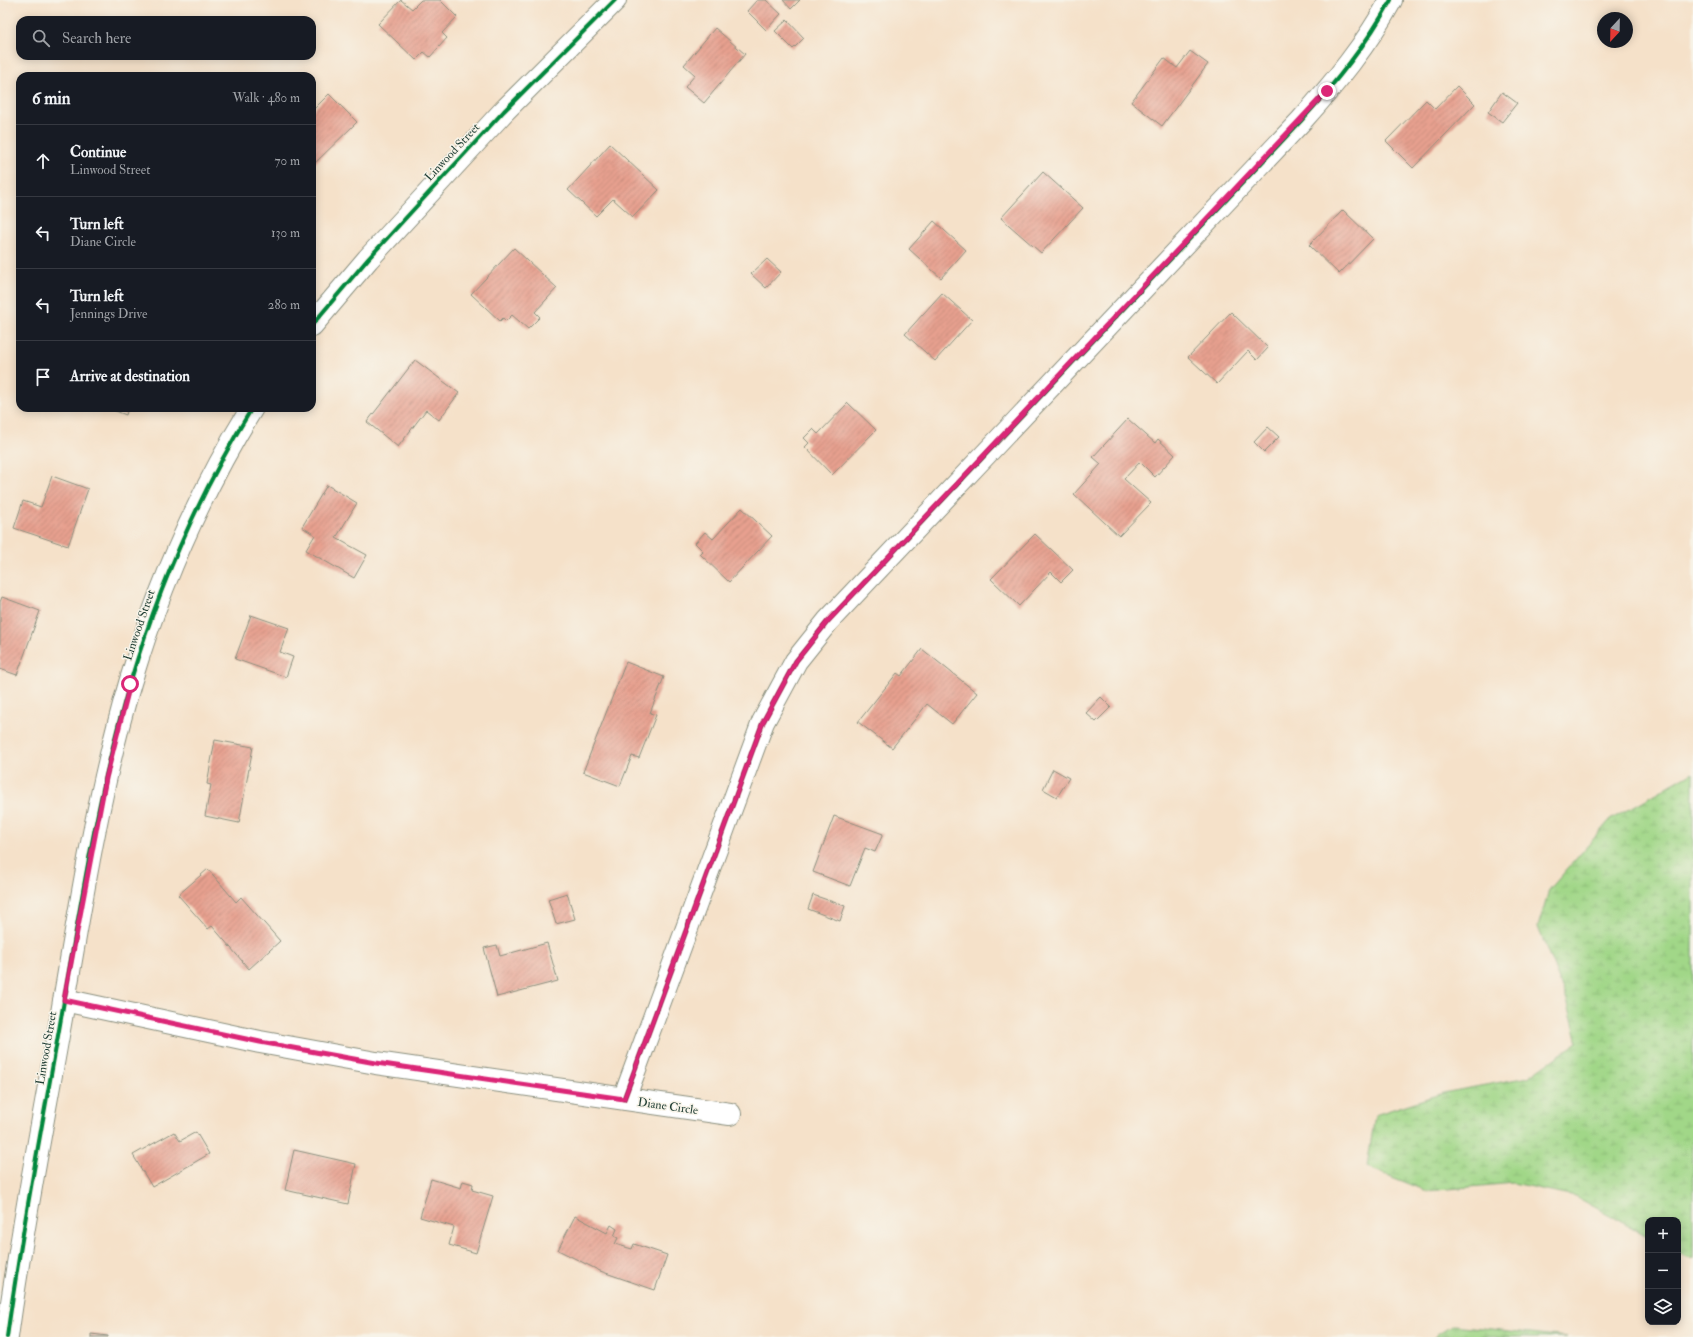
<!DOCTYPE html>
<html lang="en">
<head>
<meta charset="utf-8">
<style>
	body { margin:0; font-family:"IM FELL Double Pica",serif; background:#242831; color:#f1f3f6 }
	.controls { position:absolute; right:12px; bottom:12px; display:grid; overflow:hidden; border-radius:8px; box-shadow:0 2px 10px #0003 }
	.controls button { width:36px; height:36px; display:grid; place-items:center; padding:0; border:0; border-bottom:1px solid #363941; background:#171b24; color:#f1f3f6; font:20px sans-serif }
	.compass { position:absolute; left:1597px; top:12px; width:36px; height:36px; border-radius:50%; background:#171b24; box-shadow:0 2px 10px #0003; rotate:202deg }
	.stop { position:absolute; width:12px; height:12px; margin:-9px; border:3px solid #db2777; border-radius:50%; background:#fff }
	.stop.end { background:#db2777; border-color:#fff; box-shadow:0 1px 4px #0008 }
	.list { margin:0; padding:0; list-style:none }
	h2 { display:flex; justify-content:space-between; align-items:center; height:52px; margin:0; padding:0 16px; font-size:17px }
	h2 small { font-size:13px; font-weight:400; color:#9ea1a6 }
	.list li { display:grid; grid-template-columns:26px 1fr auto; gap:12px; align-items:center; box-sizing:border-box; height:72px; padding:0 16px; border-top:1px solid #363941 }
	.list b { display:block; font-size:15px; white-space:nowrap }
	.list p { margin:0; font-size:13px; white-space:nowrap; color:#9ea1a6 }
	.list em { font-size:13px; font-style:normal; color:#9ea1a6 }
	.icon { flex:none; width:22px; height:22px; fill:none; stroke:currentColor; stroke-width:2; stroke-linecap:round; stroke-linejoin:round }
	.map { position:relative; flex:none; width:1693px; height:1337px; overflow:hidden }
	.search { position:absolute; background:#171b24; box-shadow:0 2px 10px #0003; left:16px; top:16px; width:300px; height:44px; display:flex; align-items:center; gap:10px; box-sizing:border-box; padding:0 14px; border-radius:12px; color:#9ea1a6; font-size:15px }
	.panel { position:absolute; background:#171b24; box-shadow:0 2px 10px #0003; left:16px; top:72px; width:300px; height:340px; border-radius:12px }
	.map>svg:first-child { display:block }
	.wetland { fill:url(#wetland-marsh); stroke:#608a5e }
	.building { fill:url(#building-hatch) }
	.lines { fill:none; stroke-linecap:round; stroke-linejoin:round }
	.minor-casing { stroke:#8a8f7e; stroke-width:24 }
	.minor { stroke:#fff; stroke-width:22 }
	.cycleway-casing { stroke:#f7f3e8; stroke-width:6 }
	.cycleway { stroke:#00873e; stroke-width:4 }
	.route { stroke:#db2777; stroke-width:5 }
	.labels { text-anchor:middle; stroke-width:3; stroke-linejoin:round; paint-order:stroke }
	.street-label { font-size:12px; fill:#1f3d34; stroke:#f7f3e8 }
</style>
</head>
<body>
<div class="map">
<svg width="1693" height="1337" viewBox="0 0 1693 1337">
	<defs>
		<pattern id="wetland-marsh" width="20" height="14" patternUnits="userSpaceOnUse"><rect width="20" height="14" fill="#a1d788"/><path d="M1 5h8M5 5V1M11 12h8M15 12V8" fill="none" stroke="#8ab976"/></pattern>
		<pattern id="building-hatch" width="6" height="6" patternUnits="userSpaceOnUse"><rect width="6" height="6" fill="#e7a08f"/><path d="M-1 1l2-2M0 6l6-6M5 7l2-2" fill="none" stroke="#bb8476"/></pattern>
	</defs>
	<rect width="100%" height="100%" fill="#f7f3e8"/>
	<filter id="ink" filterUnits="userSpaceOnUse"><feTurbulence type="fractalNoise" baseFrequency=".025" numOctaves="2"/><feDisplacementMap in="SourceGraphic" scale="8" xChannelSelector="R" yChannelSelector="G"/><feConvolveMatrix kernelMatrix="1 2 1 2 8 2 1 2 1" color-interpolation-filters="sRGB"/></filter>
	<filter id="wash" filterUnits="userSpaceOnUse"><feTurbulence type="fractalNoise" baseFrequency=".012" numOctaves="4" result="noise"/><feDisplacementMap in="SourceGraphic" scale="16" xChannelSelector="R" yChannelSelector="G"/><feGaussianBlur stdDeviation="0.9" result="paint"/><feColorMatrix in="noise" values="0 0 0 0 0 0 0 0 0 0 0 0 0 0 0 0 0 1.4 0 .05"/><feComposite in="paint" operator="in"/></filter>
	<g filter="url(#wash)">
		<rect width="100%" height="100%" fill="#f5e1c9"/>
		<path class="wetland" d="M1693 772V1259L1678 1253V1220H1648V1237L1575 1196 1513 1183 1427 1191 1367 1167 1375 1115 1443 1093 1528 1077 1578 1042 1567 1000 1538 927 1549 890 1610 820Z
			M1453 1325 1567 1337H1434Z"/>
		<g id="blocks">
			<path class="building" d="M401 0 412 9 421 0H440L457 17 442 33 447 38 430 57 424 52 416 60 378 24Z
				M757 0H766L781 14 766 30 747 11Z
				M783 0H800L791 9Z
				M787 20 804 38 793 49 775 31Z
				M715 28 745 54 704 103 685 87 695 75 684 65Z
				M1190 51 1208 64 1162 126 1131 102 1164 58 1177 68Z
				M1457 86 1475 104 1413 168 1386 141 1426 100 1435 109Z
				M1502 92 1517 103 1502 122 1488 112Z
				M329 94 357 122 313 165 312 164V111Z
				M610 144 659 190 633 217 613 199 596 216 568 190Z
				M1043 172 1083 208 1041 253 1001 218Z
				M1343 210 1373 239 1339 274 1309 245Z
				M934 221 966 250 941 278 909 249Z
				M514 248 557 288 535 312 540 317 528 329 512 315 506 321 503 318 500 321 471 294Z
				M767 259 781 272 766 288 751 274Z
				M942 293 972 320 935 361 905 334Z
				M1231 312 1268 348 1257 360 1248 351 1217 384 1188 357Z
				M415 360 459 393 439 420 426 410 398 447 367 422Z
				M848 403 876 430 832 475 805 447 809 443 804 438 813 429 818 434Z
				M108 408H128L126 415Z
				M1128 419 1155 443 1158 439 1175 455 1155 477 1140 462 1124 479 1151 503 1119 536 1074 494 1101 464 1093 457Z
				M1268 427 1279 437 1264 452 1254 442Z
				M52 476 88 489 68 546 14 528 23 501 41 507Z
				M327 485 357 503 336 538 367 555 354 578 306 550 315 535 302 527Z
				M742 508 772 536 729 582 700 554 703 551 695 543 705 532 713 539Z
				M1035 534 1073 570 1061 582 1051 572 1019 606 991 579Z
				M2 597 40 611 17 675 0 669V602Z
				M251 615 289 628 280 652 293 657 286 677 235 659Z
				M922 649 977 693 952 724 927 704 892 748 858 722 897 673 901 676Z
				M626 662 664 677 650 713 656 715 639 758 632 756 620 786 583 772Z
				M1101 697 1111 707 1096 722 1086 713Z
				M215 740 253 747 239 823 205 816 211 785 207 784Z
				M1053 769 1069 778 1057 797 1043 789Z
				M834 816 883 834 875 852 865 848 850 886 813 872Z
				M208 869 236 902 241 897 280 941 249 969 212 926 208 929 178 895Z
				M567 893 575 919 556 924 548 899Z
				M813 895 845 906 840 921 808 909Z
				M547 943 558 981 497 997 484 948 497 945 500 956Z
				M174 1132 180 1141 196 1132 209 1154 152 1187 133 1155Z
				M294 1150 356 1164 348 1204 285 1190Z
				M431 1179 461 1188 463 1181 473 1184 472 1190 493 1196 476 1253 449 1245 454 1227 420 1217Z
				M575 1216 607 1233 611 1225 617 1229 614 1236 618 1238 615 1244 632 1249 634 1244 667 1255 655 1290 600 1271 558 1250Z
				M91 1334 108 1336V1337H91Z"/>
		</g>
	</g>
	<g filter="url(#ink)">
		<use href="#blocks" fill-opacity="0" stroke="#8a8f7e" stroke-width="1"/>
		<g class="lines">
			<defs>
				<path id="minor" d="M312 325 368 259 504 111 615 0
					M64 1000 260 1042 376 1063 730 1114
					M624 1099 763 722 796 661 828 621 1301 121C1335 83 1367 44 1391 0
					M7 1337C21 1234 41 1132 59 1030 79 915 97 795 130 683 159 586 199 494 252 408"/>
			</defs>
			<use href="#minor" class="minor-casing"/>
			<use href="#minor" class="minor"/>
			<defs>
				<path id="cycleway" d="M312 325 368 259 504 111 615 0
					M624 1099 763 722 796 661 828 621 1301 121C1335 83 1367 44 1391 0
					M7 1337C21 1234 41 1132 59 1030 79 915 97 795 130 683 159 586 199 494 252 408"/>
			</defs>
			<use href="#cycleway" class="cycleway-casing"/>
			<use href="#cycleway" class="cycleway"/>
		</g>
	</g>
	<g class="lines" filter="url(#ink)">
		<path class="route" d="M130 684 106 778 64 1000 260 1042 376 1063 624 1099 763 722 796 661 828 621 1327 91"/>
	</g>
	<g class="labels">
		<g class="street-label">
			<text transform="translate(452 152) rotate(-47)" y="4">Linwood Street</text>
			<text transform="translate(139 625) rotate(-71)" y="4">Linwood Street</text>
			<text transform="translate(46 1048) rotate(-80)" y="4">Linwood Street</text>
			<text transform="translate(668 1106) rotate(8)" y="4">Diane Circle</text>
		</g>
	</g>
</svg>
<div class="controls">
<button>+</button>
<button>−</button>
<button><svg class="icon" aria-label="layers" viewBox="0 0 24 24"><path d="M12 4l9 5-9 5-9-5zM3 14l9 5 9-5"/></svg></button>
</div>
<svg class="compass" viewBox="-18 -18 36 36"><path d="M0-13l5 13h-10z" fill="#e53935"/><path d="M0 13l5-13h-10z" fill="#9ea1a6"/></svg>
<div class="stop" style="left:130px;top:684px"></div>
<div class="stop end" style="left:1327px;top:91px"></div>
<div class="search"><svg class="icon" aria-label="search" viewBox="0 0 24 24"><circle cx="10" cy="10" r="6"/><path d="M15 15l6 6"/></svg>Search here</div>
<section class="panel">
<h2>6 min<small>Walk · 480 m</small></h2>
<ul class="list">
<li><svg class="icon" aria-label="ahead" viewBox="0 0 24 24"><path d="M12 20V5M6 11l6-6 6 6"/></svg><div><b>Continue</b><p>Linwood Street</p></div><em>70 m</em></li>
<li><svg class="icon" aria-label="left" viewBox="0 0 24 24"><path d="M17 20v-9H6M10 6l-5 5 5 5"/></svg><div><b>Turn left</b><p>Diane Circle</p></div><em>130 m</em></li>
<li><svg class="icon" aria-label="left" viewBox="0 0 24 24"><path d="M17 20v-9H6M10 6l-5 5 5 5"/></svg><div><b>Turn left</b><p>Jennings Drive</p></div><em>280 m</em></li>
<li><svg class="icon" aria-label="arrive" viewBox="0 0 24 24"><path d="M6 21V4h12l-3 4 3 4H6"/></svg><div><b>Arrive at destination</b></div></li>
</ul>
</section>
</div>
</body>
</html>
